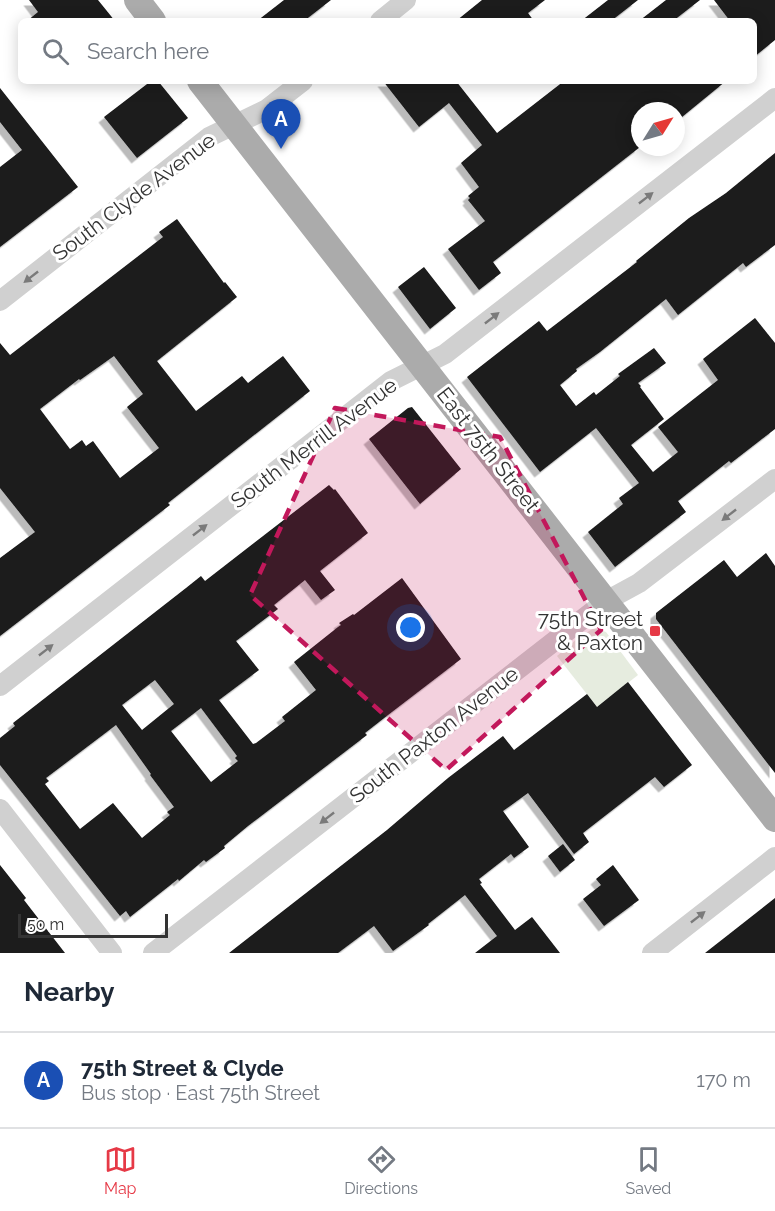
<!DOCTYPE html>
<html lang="en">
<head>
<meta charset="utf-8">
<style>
	body { margin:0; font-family:Raleway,sans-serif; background:#f6f6f7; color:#1f2937 }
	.compass { position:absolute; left:631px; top:102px; width:54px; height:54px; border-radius:50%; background:#fff; box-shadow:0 3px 15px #0003; rotate:53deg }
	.scale { position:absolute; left:18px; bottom:15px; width:150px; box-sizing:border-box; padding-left:6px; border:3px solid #333; border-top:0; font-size:16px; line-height:21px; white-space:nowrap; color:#333; -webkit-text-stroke:4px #fff; paint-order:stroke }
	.you { position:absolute; left:411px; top:628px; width:21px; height:21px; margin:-15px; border:4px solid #fff; border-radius:50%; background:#1a73e8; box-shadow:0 0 0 9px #1a73e833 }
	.badge { display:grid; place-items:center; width:39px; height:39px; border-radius:50%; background:#e63946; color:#fff; font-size:20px; font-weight:700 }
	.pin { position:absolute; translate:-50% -50px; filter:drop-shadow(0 2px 3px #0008) }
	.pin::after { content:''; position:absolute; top:32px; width:21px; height:18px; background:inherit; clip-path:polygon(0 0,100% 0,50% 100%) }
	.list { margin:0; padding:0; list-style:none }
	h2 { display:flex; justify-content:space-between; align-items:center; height:78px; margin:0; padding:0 24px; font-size:26px }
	h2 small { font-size:20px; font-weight:400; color:#747a83 }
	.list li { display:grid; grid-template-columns:39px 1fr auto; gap:18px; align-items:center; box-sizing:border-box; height:96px; padding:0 24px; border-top:2px solid #e0e1e3 }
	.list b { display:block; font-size:22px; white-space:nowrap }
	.list p { margin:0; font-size:20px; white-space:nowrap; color:#747a83 }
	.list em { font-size:20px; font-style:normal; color:#747a83 }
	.icon { flex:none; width:33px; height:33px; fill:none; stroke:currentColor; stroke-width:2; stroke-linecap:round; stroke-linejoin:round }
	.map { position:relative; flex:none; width:775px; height:953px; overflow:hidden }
	.search { position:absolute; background:#fff; box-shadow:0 3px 15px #0003; left:18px; right:18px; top:18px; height:66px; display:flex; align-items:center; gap:15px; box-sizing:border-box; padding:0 21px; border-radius:9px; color:#747a83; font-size:22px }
	.sheet { height:174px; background:#fff }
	nav { display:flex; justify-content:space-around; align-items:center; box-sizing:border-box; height:84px; border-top:2px solid #e0e1e3; background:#fff; font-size:16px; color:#747a83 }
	nav a { display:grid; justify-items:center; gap:3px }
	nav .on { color:#e63946 }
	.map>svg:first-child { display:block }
	.grass { fill:#e6ecdf }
	.building { fill:#1a1a1a; fill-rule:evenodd; filter:url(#shadow) }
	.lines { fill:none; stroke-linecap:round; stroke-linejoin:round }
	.minor { stroke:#d0d0d0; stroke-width:20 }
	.major { stroke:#ababab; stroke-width:26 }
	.oneway { fill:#7a7a7a }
	.marked { fill:#c2185b; fill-opacity:0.2; stroke:#c2185b; stroke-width:4.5; stroke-dasharray:12 8; stroke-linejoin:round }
	.poi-dot { fill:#e63946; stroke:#fff; stroke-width:2 }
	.labels { text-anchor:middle; stroke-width:6; stroke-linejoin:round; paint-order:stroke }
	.street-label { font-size:21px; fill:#333; stroke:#fff }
	.poi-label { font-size:21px; fill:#333; stroke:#fff; text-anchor:end }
</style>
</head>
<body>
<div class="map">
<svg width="775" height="953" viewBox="0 0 775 953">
	<defs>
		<filter id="shadow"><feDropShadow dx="-5.5" dy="5.5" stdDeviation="0" flood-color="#0004"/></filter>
	</defs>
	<rect width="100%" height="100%" fill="#fff"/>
	<path class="grass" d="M594 628 606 632 638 675 597 707 557 656 578 638Z"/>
	<path class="building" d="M29 0H98L115 21H27L38 12Z
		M284 0H331L304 21H257Z
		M482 0H545L528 13 534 21H456Z
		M608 0H638L611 21H581Z
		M666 0H700L673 21H639Z
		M714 0H775V40L754 57V21H730Z
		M151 81H158L188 118 137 158 104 117Z
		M383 81H456L497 133 564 81H726L682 117 677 111H640V147L493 262 501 273 479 290 448 249 485 221 468 200 470 198 468 196 479 187 461 163 482 145 449 103 419 127Z
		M0 88 78 187 0 247V167L22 150 0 122Z
		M775 153V245L746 267 743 263 678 315 666 299 600 352 576 369 577 371 560 385 576 406 594 392 596 395 620 376 618 374 654 348 666 363 638 383 641 386 640 387 664 419 631 445 653 472 678 452 658 427 718 380 703 359 755 318 775 343V429L731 463 729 461 678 501 686 512 615 567 588 532 623 504 619 498 639 483 596 428 540 472 467 377 539 321 547 331 637 262 636 261 689 218 726 193Z
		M177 219 224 283 225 282 237 297 157 361 196 411 242 376 248 383 283 356 310 391 168 503 170 505 0 636V558L35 532 0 488V343L10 355 163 237 159 232ZM114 356 143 394 127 407 159 448 120 478 93 441 86 446 82 440 70 449 40 409 79 379 80 380Z
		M424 267 456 308 430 329 398 287Z
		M412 407 461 469 420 504 369 439 408 408Z
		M329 485 334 490 335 489 368 533 320 571 335 590 321 600 305 580 274 605 278 609 236 641 259 670 219 700 253 744 256 743 285 721 282 717 316 690 294 662 338 627 341 625 339 623 353 614 354 615 402 578 461 659 388 715 365 733 367 735 248 826 224 846 225 848 206 862 204 860 179 881 178 879 130 917 126 911 120 916 0 765V738L15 726 13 723 186 588 201 576 205 581ZM155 680 174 704 142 730 122 705ZM201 708 237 756 235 758 238 761 211 782 171 731ZM116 725 151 774 150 775 174 807 167 812 170 815 142 838 113 803 80 829 45 784 49 781 46 778Z
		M766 553 775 566V773L656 619V613L724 560 737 577Z
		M628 682 692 765 664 787 655 777 583 833 589 842 574 854 528 793 503 811 529 847 514 858 511 854 479 879 482 883 480 884 515 930 532 917 560 953H475L497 936 465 895 428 924 429 925 393 951 374 926 338 953H229L387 830 448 778 503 736 514 750 587 694 597 707Z
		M563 844 575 860 560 872 548 856Z
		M0 865 26 898 24 900 65 953H0Z
		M613 865 639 900 604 926 583 899 601 885 596 879Z
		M775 898V953H705L728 935Z"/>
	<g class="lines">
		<path class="minor" d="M380 21 406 0
			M0 301 209 137 267 109 303 81
			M0 686 391 381 445 354 775 98
			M0 809 112 953
			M153 953 606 601 639 583 775 479
			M652 953 775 857"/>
		<path class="major" d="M137 0 153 21
			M200 81 775 819"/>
	</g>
	<defs><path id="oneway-solid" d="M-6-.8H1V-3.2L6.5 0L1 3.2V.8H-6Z" transform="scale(1.5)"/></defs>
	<g class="oneway">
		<use href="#oneway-solid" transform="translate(646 198) rotate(-38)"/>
		<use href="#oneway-solid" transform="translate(31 277) rotate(142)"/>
		<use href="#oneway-solid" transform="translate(492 318) rotate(-38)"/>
		<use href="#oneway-solid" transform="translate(729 515) rotate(142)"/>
		<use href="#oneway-solid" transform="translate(200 530) rotate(-38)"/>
		<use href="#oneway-solid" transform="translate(46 650) rotate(-38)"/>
		<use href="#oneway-solid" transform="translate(327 818) rotate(142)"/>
		<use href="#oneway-solid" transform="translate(698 917) rotate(-38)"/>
	</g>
	<path class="marked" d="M335 408 500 437 601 630 446 770 250 595Z"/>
	<rect class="poi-dot" x="649" y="625" width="12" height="12" rx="3"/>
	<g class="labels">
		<g class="street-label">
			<text transform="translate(134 197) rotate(-37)" y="7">South Clyde Avenue</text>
			<text transform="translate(314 443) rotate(-37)" y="7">South Merrill Avenue</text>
			<text transform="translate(488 450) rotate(52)" y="7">East 75th Street</text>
			<text transform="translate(434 735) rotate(-38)" y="7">South Paxton Avenue</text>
		</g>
		<g class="poi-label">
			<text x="643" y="626">75th Street<tspan x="643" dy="24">&amp; Paxton</tspan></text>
		</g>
	</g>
</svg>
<svg class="compass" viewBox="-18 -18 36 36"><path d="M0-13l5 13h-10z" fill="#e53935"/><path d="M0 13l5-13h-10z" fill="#747a83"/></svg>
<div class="scale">50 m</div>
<div class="you"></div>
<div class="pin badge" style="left:281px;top:149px;background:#1a4fb4">A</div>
<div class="search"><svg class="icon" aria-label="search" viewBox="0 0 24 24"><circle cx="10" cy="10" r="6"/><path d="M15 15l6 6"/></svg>Search here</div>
</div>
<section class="sheet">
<h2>Nearby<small></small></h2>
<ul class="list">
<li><span class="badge" style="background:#1a4fb4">A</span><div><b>75th Street &amp; Clyde</b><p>Bus stop · East 75th Street</p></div><em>170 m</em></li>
</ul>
</section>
<nav>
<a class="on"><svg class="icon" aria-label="map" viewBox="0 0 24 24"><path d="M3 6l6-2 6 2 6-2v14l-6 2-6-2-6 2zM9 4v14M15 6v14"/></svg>Map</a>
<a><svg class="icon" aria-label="directions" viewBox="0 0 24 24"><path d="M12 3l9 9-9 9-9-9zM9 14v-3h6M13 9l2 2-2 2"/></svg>Directions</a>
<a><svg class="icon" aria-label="saved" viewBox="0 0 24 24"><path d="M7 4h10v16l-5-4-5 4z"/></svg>Saved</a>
</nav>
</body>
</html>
